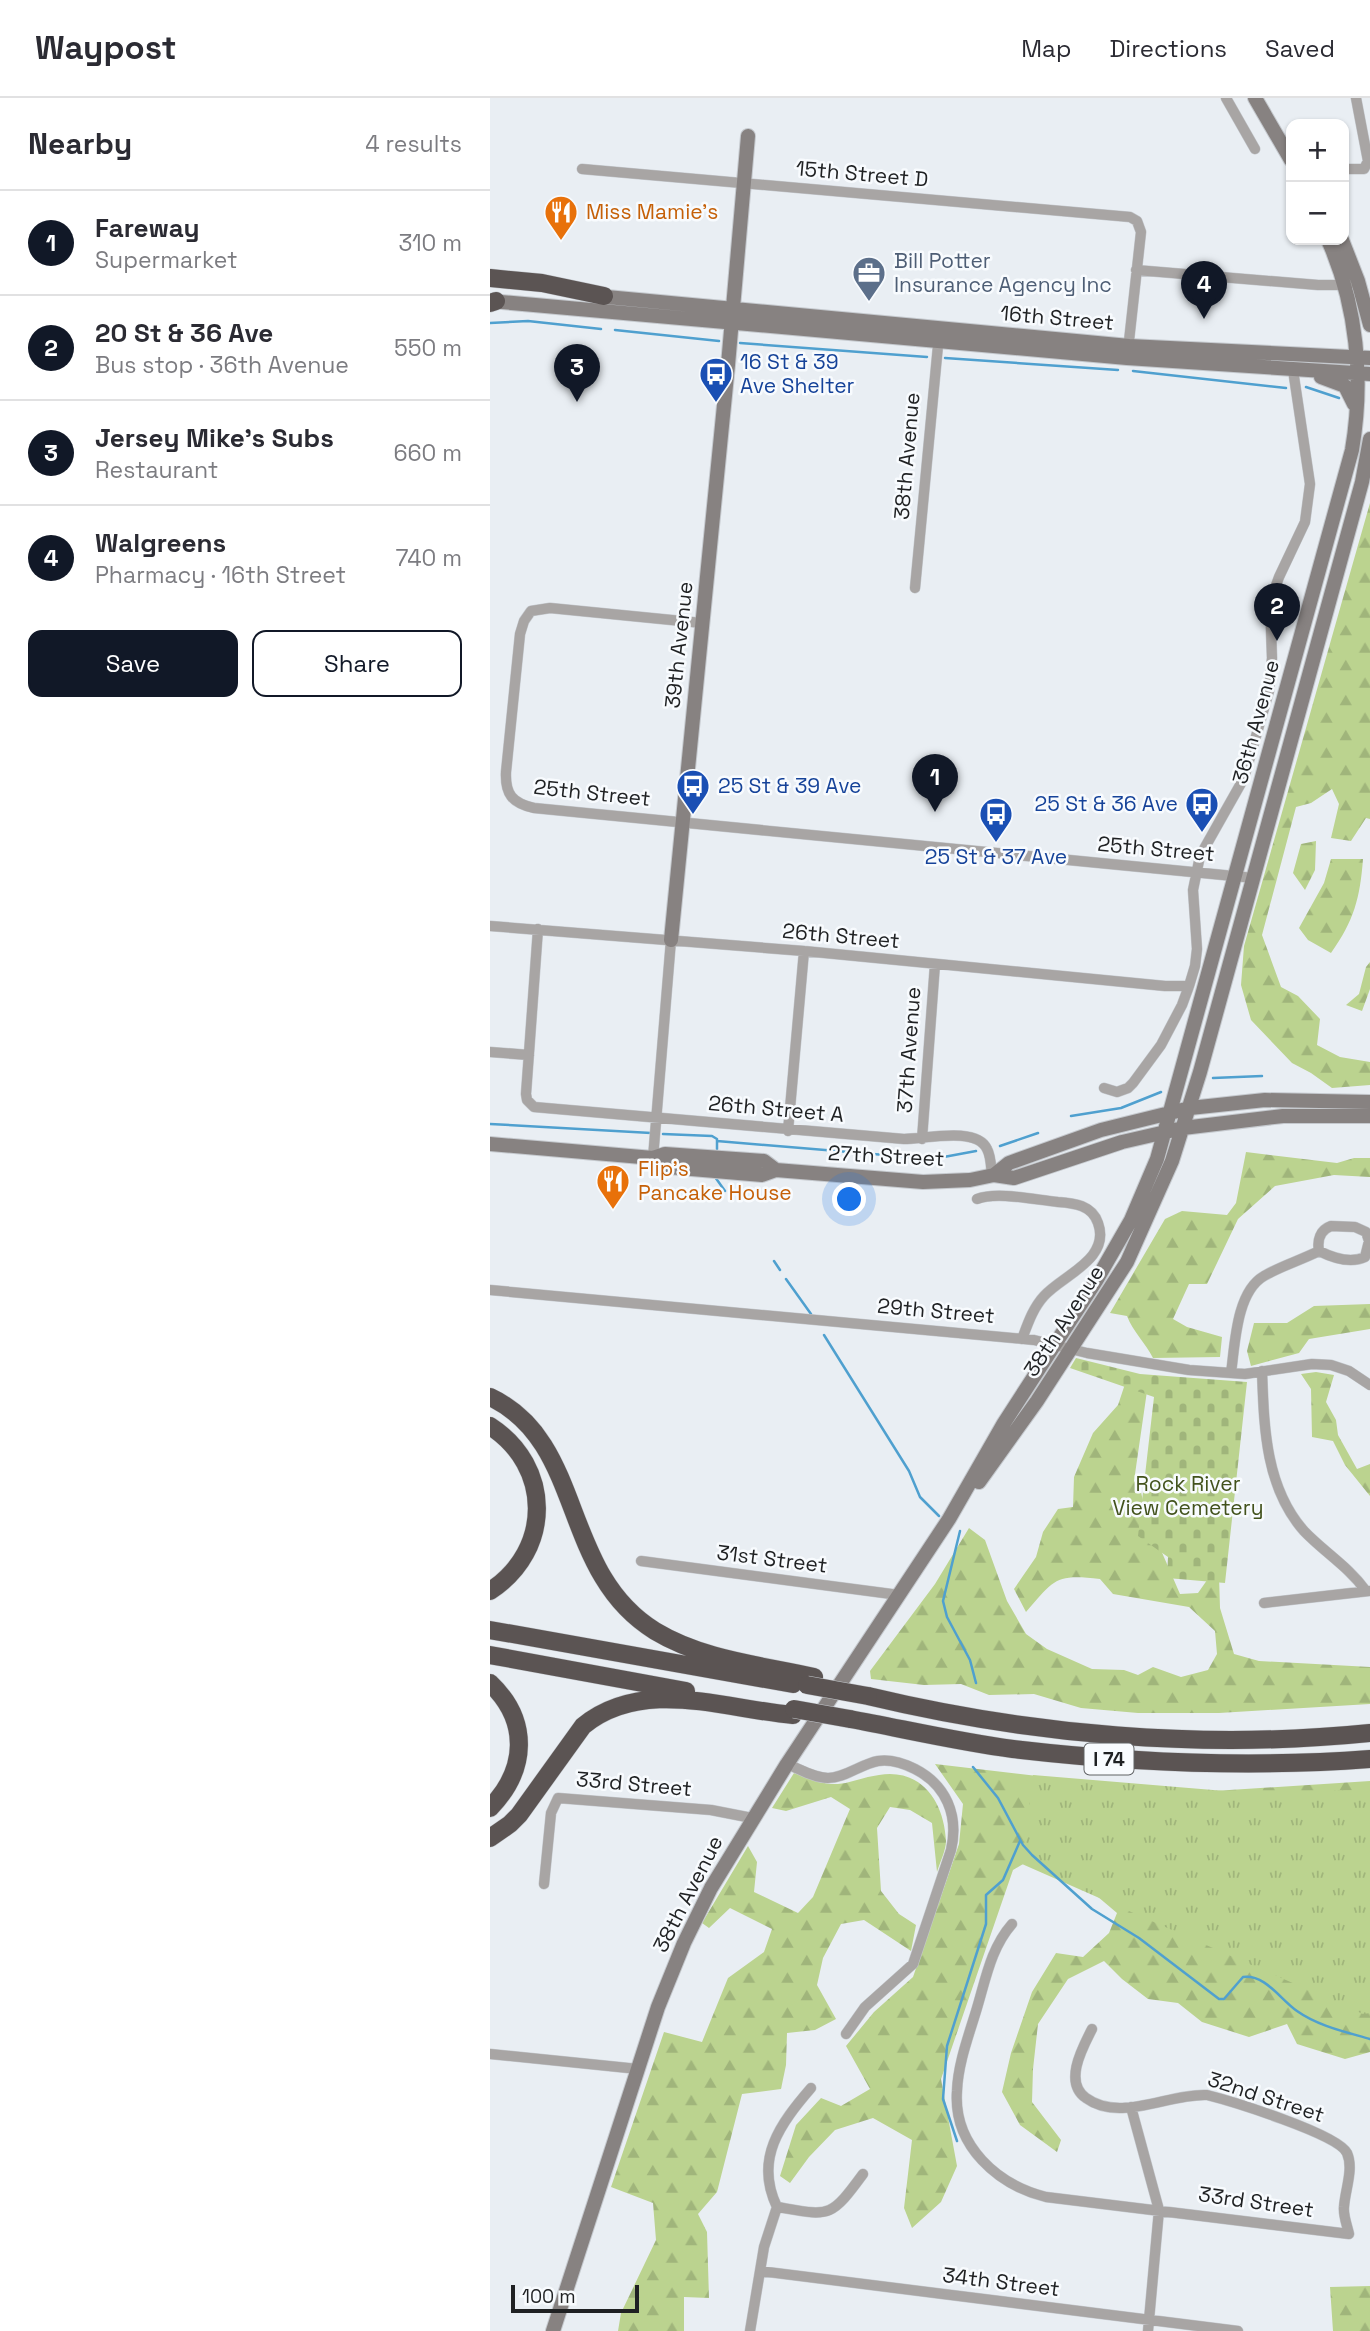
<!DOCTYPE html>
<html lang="en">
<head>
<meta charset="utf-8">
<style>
	body { margin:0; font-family:"Space Grotesk",sans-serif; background:#f2f2f3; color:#2b2b33 }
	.controls { position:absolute; right:21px; top:21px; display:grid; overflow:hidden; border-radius:14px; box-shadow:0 2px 5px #0004 }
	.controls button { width:63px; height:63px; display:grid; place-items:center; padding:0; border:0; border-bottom:2px solid #e1e1e2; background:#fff; color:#2b2b33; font:35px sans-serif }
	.scale { position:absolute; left:21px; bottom:18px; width:128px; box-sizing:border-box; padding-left:7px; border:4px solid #1f2123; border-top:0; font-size:19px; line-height:24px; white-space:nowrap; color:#1f2123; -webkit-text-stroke:5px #f8fbfe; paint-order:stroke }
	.you { position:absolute; left:360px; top:1102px; width:24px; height:24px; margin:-18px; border:5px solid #fff; border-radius:50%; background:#1a73e8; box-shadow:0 0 0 10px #1a73e833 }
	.badge { display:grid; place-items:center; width:46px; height:46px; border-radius:50%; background:#111827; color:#fff; font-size:23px; font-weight:700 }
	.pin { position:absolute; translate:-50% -58px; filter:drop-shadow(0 2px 4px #0008) }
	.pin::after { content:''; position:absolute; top:37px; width:24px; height:21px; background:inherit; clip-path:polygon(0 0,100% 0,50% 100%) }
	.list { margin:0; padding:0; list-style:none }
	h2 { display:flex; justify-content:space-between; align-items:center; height:91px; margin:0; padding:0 28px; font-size:30px }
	h2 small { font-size:23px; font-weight:400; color:#7c7c81 }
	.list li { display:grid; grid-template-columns:46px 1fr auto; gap:21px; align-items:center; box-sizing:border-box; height:105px; padding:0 28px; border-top:2px solid #e1e1e2 }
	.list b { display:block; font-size:26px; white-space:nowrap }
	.list p { margin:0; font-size:23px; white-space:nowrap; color:#7c7c81 }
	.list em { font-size:23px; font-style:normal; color:#7c7c81 }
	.actions { display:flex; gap:14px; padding:21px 28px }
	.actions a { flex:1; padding:16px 0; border:2px solid #111827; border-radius:14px; text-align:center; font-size:24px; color:#111827 }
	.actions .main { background:#111827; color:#fff }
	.map { position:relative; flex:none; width:880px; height:2233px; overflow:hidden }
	header { display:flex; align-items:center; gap:42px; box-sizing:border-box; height:98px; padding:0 35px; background:#fff; border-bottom:2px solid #e1e1e2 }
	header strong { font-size:33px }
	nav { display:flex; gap:38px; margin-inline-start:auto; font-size:24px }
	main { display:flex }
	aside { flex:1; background:#fff }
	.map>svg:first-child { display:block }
	.forest { fill:url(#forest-firs) }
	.cemetery { fill:url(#cemetery-stones) }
	.park { fill:url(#park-tufts) }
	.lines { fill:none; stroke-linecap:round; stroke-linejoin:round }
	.stream { stroke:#4fa0cf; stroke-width:2.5 }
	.street-casing { stroke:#c5c9ce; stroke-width:11 }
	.secondary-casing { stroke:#c5c9ce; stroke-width:16 }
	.highway-casing { stroke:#c5c9ce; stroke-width:19 }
	.street { stroke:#a8a5a4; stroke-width:10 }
	.secondary { stroke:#878281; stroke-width:14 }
	.highway { stroke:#5b5453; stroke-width:18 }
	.highway-bridge-casing { stroke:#c5c9ce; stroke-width:19; stroke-linecap:butt }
	.highway-bridge { stroke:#5b5453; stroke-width:18 }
	.labels { text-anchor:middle; stroke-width:5; stroke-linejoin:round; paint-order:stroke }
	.shield { fill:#f8fbfe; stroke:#606265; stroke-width:2 }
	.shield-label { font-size:19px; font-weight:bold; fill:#1f2123 }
	.street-label { font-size:21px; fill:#1f2123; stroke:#f8fbfe }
	.food-label { font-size:21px; fill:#c56008; stroke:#f8fbfe; text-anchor:start }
	.service-label { font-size:21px; fill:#4e5e75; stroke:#f8fbfe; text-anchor:start }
	.transit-label { font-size:21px; fill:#164399; stroke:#f8fbfe; text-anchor:start }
	.park-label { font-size:21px; fill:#42521c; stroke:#f8fbfe }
</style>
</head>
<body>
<header>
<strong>Waypost</strong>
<nav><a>Map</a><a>Directions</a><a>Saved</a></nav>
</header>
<main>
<aside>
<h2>Nearby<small>4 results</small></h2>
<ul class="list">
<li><span class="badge">1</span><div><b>Fareway</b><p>Supermarket</p></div><em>310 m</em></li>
<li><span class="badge">2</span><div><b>20 St &amp; 36 Ave</b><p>Bus stop · 36th Avenue</p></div><em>550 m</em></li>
<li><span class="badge">3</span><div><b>Jersey Mike's Subs</b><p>Restaurant</p></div><em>660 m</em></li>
<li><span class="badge">4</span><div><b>Walgreens</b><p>Pharmacy · 16th Street</p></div><em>740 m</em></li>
</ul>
<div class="actions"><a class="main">Save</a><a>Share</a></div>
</aside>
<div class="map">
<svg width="880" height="2233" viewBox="0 0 880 2233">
	<defs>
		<pattern id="forest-firs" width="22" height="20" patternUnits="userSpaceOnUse" patternTransform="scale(1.75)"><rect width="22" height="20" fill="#bbd38f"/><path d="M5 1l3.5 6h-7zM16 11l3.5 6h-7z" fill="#a0b57b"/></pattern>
		<pattern id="cemetery-stones" width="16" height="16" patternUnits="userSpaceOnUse" patternTransform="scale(1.75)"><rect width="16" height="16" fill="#bbd38f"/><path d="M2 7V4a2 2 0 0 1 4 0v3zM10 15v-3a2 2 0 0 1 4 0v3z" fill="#a0b57b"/></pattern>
		<pattern id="park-tufts" width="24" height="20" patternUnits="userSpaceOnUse" patternTransform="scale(1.75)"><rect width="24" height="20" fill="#bbd38f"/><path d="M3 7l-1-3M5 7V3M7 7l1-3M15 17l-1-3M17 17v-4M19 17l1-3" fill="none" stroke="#a0b57b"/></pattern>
	</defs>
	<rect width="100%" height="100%" fill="#e9eef3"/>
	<path class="forest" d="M880 405V721L876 720 861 743 841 740 849 706 842 691 821 705 806 709 772 837 791 889 808 898 830 921 827 947 850 959 880 964V987L842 990 821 975 802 965 761 922 751 887 754 848Z
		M826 743 825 772 815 792 803 775 811 746Z
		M841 761H873C870 800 864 823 841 855L818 842 809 830 834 785Z
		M880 864V891L872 913 856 907 869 896 876 869Z
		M756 1054 847 1065 864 1060H880V1079L844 1077 785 1088 748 1121 717 1186H699L683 1221 697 1229 732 1239 730 1259 663 1260C655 1244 643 1234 637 1218L620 1215 675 1121 692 1113 737 1117 746 1105Z
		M880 1206V1231L819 1241 809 1255 761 1268 757 1253 764 1225H797L824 1208Z
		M826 1274 844 1277 836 1304 846 1322 848 1337 867 1371 880 1366V1398L855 1367 843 1343 822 1339 821 1291 811 1276Z
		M635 1286 657 1293 644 1383 650 1390 657 1420 690 1496 708 1495 722 1475 729 1478 730 1510 744 1556 769 1563 880 1569V1606L729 1615H648L591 1610 544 1596 499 1597 471 1586 434 1587 381 1581 380 1573 445 1486 479 1430 495 1442 517 1503 536 1536 557 1551 602 1571 634 1572 648 1577 663 1569 691 1579 718 1572 727 1556 725 1533 699 1509 623 1496 610 1481C565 1476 565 1481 536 1514L524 1491 546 1459 553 1434 568 1411 583 1409 584 1379 603 1335 628 1307Z
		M445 1666 693 1695 880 1683V1954L855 1961 807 1946 797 1926 759 1939 712 1924 688 1905 658 1901 632 1881 614 1863 578 1881 548 1926 543 1971 542 2004 571 2042 567 2054 530 2027 512 1994 521 1955 542 1894 566 1855 593 1859 619 1835 627 1815 588 1782 550 1756 523 1772 451 1981 467 2068 451 2104 422 2130 414 2110 422 2042 383 2020 345 2032 319 2059 300 2085 290 2078 306 2027 331 2000 351 2008 380 1991 356 1948 384 1914 423 1879 469 1746 473 1706Z
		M304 1675C315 1678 329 1685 341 1686 358 1687 372 1679 389 1677 432 1670 454 1704 456 1743 456 1752 450 1764 447 1774L442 1725 420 1712 400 1709 387 1730 391 1793 409 1816 426 1827 421 1853 374 1822 351 1826 333 1860 327 1887 346 1921 325 1932 297 1935 296 1967 291 1991 252 1996 227 2094 208 2116 217 2134 219 2200 194 2199V2233H128L131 2215 166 2142 163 2105 121 2089 174 1934 212 1944 238 1880 274 1854 282 1831 240 1810 219 1830 212 1825 258 1748 267 1764 264 1794 308 1815 323 1799 360 1711 341 1699 296 1713 282 1710Z
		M880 2188V2233H843L840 2189Z"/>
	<path class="cemetery" d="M586 1260 650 1276 757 1284 735 1485 677 1480 678 1459 648 1438 664 1299 580 1270Z"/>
	<path class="park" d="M543 1677 747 1694 880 1692V1915L873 1916 532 1766Z"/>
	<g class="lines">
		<path class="stream" d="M0 225 38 223 111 231
			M125 232 229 243
			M250 245 437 259
			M455 260 628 272
			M643 273 796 290
			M816 289 849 300
			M723 980 772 978
			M581 1018 631 1010 671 994
			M0 1026 161 1035
			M173 1036 222 1038 227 1041V1051
			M227 1043 443 1061 486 1053
			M510 1048 548 1035
			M225 1079 235 1093
			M284 1163 290 1172
			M296 1181 321 1216
			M334 1237 419 1373 430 1399 449 1418
			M470 1433 453 1503 457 1519 480 1562 486 1585
			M483 1669 508 1700 533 1747 542 1757 602 1811 649 1840 729 1901H734L753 1879C775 1876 790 1901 807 1913 828 1928 856 1934 880 1941
			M467 2043 453 2001 457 1948 496 1826V1797L513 1782 530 1743"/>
		<defs>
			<path id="street" d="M736 0 765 51
				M92 71 640 119 647 123 651 134 638 252
				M854 71H874L878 63 866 0
				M646 172 828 187H854L868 183
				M425 490 449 237
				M212 525 60 510 41 513 34 523 30 536 16 674C15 696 22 705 44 710L764 780
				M0 828 314 853 675 888H699
				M48 831 36 996 37 1002 44 1009 414 1041C434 1041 487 1028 497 1051 501 1058 501 1069 502 1078
				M0 954 39 957
				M614 990 627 994 638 990 643 985 671 947 692 907 699 888 705 868 707 851 703 792 710 758 754 680 779 593 782 560 780 504 789 479 815 424 820 386 803 272
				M298 1033 314 853
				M432 1041 445 866
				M163 1060 181 842
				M487 1101C507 1093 546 1102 568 1104 584 1105 602 1107 608 1125 621 1161 573 1177 554 1198 543 1210 538 1225 532 1241
				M841 1128 865 1129 876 1134 879 1143 875 1159C860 1166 843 1160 829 1153 827 1142 830 1132 841 1128Z
				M0 1192 544 1242 597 1255 699 1272 755 1276 822 1266 841 1267 859 1273 880 1287
				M772 1273C774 1328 775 1389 814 1433 834 1454 859 1469 876 1493
				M741 1275C745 1247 746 1194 774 1178 791 1168 811 1162 829 1153
				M151 1463 409 1497
				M774 1505 879 1493
				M297 1666C310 1671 324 1680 338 1680 355 1680 371 1666 388 1663 401 1661 413 1665 425 1671 456 1687 469 1717 461 1752L423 1866 375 1909 356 1936
				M54 1786 61 1715 68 1700 221 1712 262 1720
				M522 1826C501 1850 496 1880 487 1910 479 1937 468 1965 467 1993 463 2048 508 2087 556 2099L859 2136C857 2127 853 2117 854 2109 855 2092 864 2071 857 2055 848 2036 741 2003 717 1997 679 1995 630 2025 596 2000 573 1984 593 1949 602 1931
				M0 1956 148 1971
				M641 2009 669 2112 658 2233
				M287 2109C340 2118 340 2121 373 2076
				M270 2173 748 2233
				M260 2233 274 2149 287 2109C264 2061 290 2026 321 1990"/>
			<path id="secondary" d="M765 0 801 62
				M852 142 868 183 880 227
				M106 198 639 248 880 260
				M0 203 637 260 880 276
				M831 279 855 288 864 306
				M181 842 238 267 258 38
				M0 1046 163 1060 178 1069 272 1077 286 1072 433 1084 480 1082 504 1077 524 1080 632 1044 693 1030 793 1018H880
				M163 1060 175 1056 274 1063 286 1072
				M504 1077 519 1065 611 1032 700 1010 775 1002 880 1004
				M489 1384 547 1303 637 1164 682 1063 710 974 872 384 880 341
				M63 2233 168 1909 194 1845 221 1790 297 1666 459 1421 514 1325 606 1183 641 1122 667 1061 862 352C874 281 867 207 838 142"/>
			<path id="highway" d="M0 180 52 185 114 198
				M0 205 6 203
				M0 1299C96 1344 69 1474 165 1533 213 1562 271 1567 324 1579
				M0 1328C62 1368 63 1452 0 1493
				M0 1532 303 1586
				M0 1557 196 1593
				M0 1585C40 1623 37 1672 0 1710
				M378 1598C541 1637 713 1652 880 1635
				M360 1621C414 1631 469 1644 523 1651 642 1665 760 1670 880 1661
				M0 1740 20 1726 29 1717 93 1628C153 1579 234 1611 303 1617"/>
		</defs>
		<use href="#street" class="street-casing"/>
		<use href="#secondary" class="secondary-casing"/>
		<use href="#highway" class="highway-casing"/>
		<use href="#street" class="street"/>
		<use href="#secondary" class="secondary"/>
		<use href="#highway" class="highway"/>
		<defs>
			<path id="highway-bridge" d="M317 1587 378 1598
				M304 1611 360 1621"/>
		</defs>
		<use href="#highway-bridge" class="highway-bridge-casing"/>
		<use href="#highway-bridge" class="highway-bridge"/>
	</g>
	<defs>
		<symbol id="restaurant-pin" viewBox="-11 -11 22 30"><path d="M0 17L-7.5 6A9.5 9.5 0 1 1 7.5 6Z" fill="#e8710a" stroke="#f8fbfe"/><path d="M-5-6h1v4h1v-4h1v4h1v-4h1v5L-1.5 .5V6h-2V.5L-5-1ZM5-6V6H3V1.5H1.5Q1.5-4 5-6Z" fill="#fff"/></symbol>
		<symbol id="office-pin" viewBox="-11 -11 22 30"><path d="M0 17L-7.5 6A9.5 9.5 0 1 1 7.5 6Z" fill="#5c6f8a" stroke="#f8fbfe"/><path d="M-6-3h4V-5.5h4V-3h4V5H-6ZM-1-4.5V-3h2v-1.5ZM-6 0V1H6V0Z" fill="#fff"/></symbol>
		<symbol id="bus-pin" viewBox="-11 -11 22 30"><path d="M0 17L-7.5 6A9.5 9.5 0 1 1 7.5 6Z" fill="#1a4fb4" stroke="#f8fbfe"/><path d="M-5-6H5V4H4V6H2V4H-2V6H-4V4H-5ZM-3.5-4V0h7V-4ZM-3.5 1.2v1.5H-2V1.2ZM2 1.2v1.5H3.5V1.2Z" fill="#fff"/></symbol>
	</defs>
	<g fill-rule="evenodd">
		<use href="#restaurant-pin" x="52" y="95" width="38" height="52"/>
		<use href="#office-pin" x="360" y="156" width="38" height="52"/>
		<use href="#bus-pin" x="207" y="257" width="38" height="52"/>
		<use href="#bus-pin" x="184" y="669" width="38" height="52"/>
		<use href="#bus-pin" x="693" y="687" width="38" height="52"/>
		<use href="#bus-pin" x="487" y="697" width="38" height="52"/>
		<use href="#restaurant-pin" x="104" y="1064" width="38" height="52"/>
	</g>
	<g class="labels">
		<rect class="shield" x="594.5" y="1645.5" width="49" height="31" rx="5"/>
		<g class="shield-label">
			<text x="619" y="1668">I 74</text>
		</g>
		<g class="street-label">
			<text transform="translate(372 76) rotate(5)" y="7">15th Street D</text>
			<text transform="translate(567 220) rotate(5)" y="7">16th Street</text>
			<text transform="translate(417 358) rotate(-85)" y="7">38th Avenue</text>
			<text transform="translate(189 547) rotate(-84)" y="7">39th Avenue</text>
			<text transform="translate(766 624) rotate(-75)" y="7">36th Avenue</text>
			<text transform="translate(102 695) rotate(6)" y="7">25th Street</text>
			<text transform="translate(666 751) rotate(5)" y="7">25th Street</text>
			<text transform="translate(351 838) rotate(5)" y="7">26th Street</text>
			<text transform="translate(419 952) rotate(-86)" y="7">37th Avenue</text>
			<text transform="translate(286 1011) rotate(5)" y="7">26th Street A</text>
			<text transform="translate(396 1058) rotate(3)" y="7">27th Street</text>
			<text transform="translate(446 1213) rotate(5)" y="7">29th Street</text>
			<text transform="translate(574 1223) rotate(-57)" y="7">38th Avenue</text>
			<text transform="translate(282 1461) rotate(7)" y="7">31st Street</text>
			<text transform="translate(144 1686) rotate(5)" y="7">33rd Street</text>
			<text transform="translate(198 1796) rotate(-63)" y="7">38th Avenue</text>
			<text transform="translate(776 1999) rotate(18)" y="7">32nd Street</text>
			<text transform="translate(766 2104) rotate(8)" y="7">33rd Street</text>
			<text transform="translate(511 2184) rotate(7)" y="7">34th Street</text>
		</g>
		<g class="food-label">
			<text x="96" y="121">Miss Mamie’s</text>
			<text x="148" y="1078">Flip's<tspan x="148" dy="24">Pancake House</tspan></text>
		</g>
		<g class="service-label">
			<text x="404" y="170">Bill Potter<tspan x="404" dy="24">Insurance Agency Inc</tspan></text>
		</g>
		<g class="transit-label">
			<text x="250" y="271">16 St &amp; 39<tspan x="250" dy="24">Ave Shelter</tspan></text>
			<text x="228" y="695">25 St &amp; 39 Ave</text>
			<text x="688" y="713" text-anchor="end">25 St &amp; 36 Ave</text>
			<text x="506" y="766" text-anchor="middle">25 St &amp; 37 Ave</text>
		</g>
		<g class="park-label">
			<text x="698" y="1393">Rock River<tspan x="698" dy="24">View Cemetery</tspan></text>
		</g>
	</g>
</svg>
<div class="controls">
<button>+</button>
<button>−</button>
</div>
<div class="scale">100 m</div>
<div class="you"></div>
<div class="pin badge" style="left:445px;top:714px">1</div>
<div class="pin badge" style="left:787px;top:543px">2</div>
<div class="pin badge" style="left:87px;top:304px">3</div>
<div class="pin badge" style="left:714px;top:221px">4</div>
</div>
</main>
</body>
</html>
